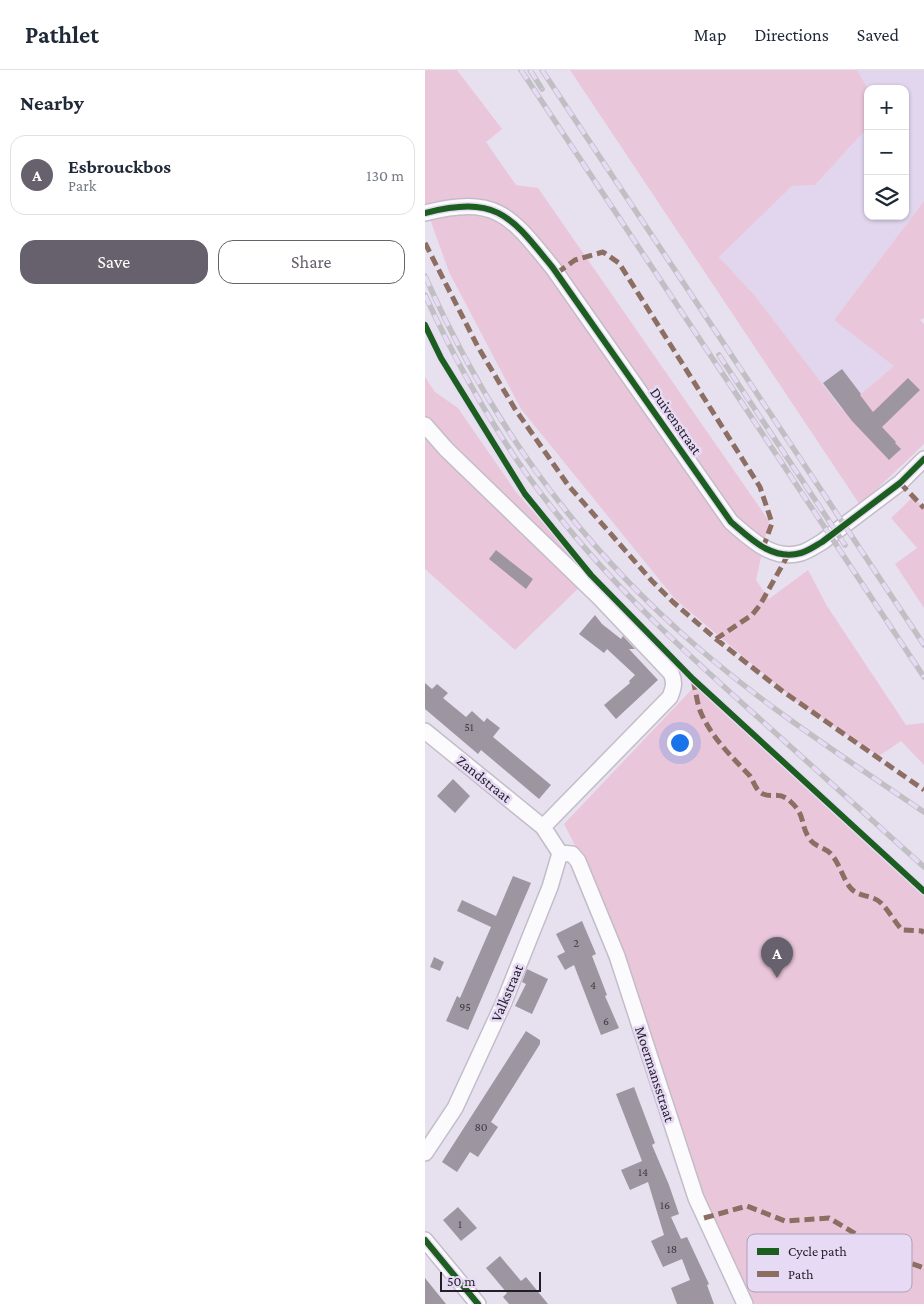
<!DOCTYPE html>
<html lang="en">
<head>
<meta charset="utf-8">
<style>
	body { margin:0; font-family:"Crimson Pro",serif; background:#f6f6f7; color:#1f2937 }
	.controls { position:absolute; right:15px; top:15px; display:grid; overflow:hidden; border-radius:10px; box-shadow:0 1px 4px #0004 }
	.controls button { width:45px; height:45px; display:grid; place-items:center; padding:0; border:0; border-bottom:1px solid #e0e1e3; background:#fff; color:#1f2937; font:25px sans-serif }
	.scale { position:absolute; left:15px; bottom:12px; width:101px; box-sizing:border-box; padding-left:5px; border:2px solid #221d27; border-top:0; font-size:14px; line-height:18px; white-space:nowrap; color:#221d27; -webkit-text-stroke:4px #e7daf5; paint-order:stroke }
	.you { position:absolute; left:254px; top:672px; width:18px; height:18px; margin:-12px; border:4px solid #fff; border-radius:50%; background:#1a73e8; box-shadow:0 0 0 8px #1a73e833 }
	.badge { display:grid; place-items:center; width:32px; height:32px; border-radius:50%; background:#67616d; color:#fff; font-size:16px; font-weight:700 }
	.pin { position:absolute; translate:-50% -41px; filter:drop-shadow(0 1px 2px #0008) }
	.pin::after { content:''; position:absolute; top:26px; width:18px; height:15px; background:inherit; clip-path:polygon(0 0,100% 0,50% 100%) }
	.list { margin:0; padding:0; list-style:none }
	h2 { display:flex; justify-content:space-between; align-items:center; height:65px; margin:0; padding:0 20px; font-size:21px }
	h2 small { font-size:16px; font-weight:400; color:#747a83 }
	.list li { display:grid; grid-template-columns:32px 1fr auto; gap:15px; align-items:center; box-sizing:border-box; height:80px; margin:0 10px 10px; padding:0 10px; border:1px solid #e0e1e3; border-radius:15px }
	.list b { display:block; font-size:19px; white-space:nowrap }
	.list p { margin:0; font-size:16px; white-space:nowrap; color:#747a83 }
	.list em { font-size:16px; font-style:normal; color:#747a83 }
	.actions { display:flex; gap:10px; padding:15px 20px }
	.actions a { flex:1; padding:11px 0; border:1px solid #67616d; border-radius:15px; text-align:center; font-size:18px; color:#67616d }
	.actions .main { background:#67616d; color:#fff }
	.icon { flex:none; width:28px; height:28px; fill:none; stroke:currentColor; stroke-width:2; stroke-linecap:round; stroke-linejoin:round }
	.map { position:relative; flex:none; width:499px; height:1234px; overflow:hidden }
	header { display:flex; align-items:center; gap:30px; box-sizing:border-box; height:70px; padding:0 25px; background:#fff; border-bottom:1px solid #e0e1e3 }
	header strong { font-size:24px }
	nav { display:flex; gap:28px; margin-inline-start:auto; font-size:18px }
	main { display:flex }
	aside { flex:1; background:#fff }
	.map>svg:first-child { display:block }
	.built { fill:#e1d6ee }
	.green { fill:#eac6da }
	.building { fill:#9d96a0 }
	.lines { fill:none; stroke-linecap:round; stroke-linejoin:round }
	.minor-casing { stroke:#c3bdc9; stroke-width:18 }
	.minor { stroke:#fbfafd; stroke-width:15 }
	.rail-casing { stroke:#c1bfc3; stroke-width:5.5 }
	.rail { stroke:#e7daf5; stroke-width:4; stroke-dasharray:11; stroke-linecap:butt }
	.quiet { stroke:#8d6e63; stroke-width:5; stroke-dasharray:10 5; stroke-linecap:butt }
	.cycleway-casing { stroke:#e7daf5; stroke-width:9 }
	.cycleway { stroke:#1b5e20; stroke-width:6 }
	.labels { text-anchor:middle; stroke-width:5; stroke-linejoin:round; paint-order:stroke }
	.number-label { font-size:12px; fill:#413b45 }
	.street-label { font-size:15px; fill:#221d27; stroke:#e7daf5 }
	.key { fill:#e7daf5; stroke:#aca1b7; stroke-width:1 }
	.key-label { font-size:14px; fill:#221d27 }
</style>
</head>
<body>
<header>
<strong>Pathlet</strong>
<nav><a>Map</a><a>Directions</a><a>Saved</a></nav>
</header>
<main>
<aside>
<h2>Nearby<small></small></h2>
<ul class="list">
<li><span class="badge">A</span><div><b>Esbrouckbos</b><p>Park</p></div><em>130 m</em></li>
</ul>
<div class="actions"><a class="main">Save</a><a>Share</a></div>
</aside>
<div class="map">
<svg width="499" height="1234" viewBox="0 0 499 1234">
	<rect width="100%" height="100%" fill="#e7e0ef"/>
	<path class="built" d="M432 0H499V131L409 250 470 296 416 340 331 227 294 187 367 116 390 115 443 57V146H480V19H443Z"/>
	<path class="green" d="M0 0H32L77 59 61 72 91 115 113 118 344 451 331 510 344 529 383 500 402 536 481 655 499 653V695L476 671 454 686 371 631 250 529 96 339 24 202 0 135Z
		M145 0H432L443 19V57L390 115 367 116 294 187 331 227 417 340 469 296 409 250 499 131V248L495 250 499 254V374L435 435Z
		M0 307 10 322 33 338 91 422 165 507 90 580 0 499Z
		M488 427 499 438V538L470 494 492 478 466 448Z
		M270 616 499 826V1234H327L285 1145 219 948 154 783 139 754Z"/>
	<path class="building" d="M417 299 436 324 435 325 448 342 483 308 495 320 457 357 471 372 470 373 476 379 464 390 427 351 398 313Z
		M71 480 108 509 101 519 64 489Z
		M170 545 177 554 196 569 198 566 210 579H204L233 610 191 649 179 635 205 613 204 611 210 605 182 579 179 583 154 564Z
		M0 613 7 619 12 614 23 623 18 628 41 647 47 641 59 652 62 648 75 658 68 667 126 715 114 729 56 680 53 684 0 639Z
		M28 709 45 726 30 743 12 726Z
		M88 806 106 813 43 960 21 951 32 926 35 928 66 857 32 841 37 830 71 846Z
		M157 851 171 884 167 886 182 925 180 926 194 958 176 965 149 895 140 900 132 886 140 882 131 864Z
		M9 887 19 892 15 901 5 897Z
		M102 899 123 909 107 944 90 936 101 914 97 912Z
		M101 961 115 970V974L66 1052 73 1057 53 1087 45 1082 32 1102 17 1092Z
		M209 1017 230 1073 227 1075 244 1115 254 1144 246 1147 256 1169 262 1167 284 1214 282 1215 289 1234H252L246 1218 265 1210 257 1189 238 1197 226 1171 239 1165 223 1112 205 1120 196 1100 217 1091 191 1024Z
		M33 1137 52 1158 36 1171 18 1150Z
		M75 1186 96 1211 101 1207 123 1234H84L78 1227 82 1223 61 1198Z
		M0 1208 21 1234H0Z"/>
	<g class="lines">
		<defs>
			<path id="minor" d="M0 143C72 125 85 145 128 198L306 452C326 469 347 491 376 483 383 481 390 476 397 472L475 413 499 389
				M0 355 21 379 175 528 246 603C250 612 249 617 245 627L118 757
				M0 661 118 757 135 783 125 817 79 932 30 1038 0 1083
				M135 783 147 784 153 791 192 886 271 1128 320 1234
				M0 1170 53 1234"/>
		</defs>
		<use href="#minor" class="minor-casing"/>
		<use href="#minor" class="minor"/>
		<defs>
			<path id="rail" d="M96 0 499 607
				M105 0 117 19
				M117 0 499 575
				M0 206C63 349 151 472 270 575 341 637 421 689 499 742
				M0 225C35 301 76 374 128 439 189 518 262 584 336 650 390 699 445 748 499 797
				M294 285 420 475"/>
		</defs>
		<use href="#rail" class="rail-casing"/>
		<use href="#rail" class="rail"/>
		<path class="quiet" d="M0 173 53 277 90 339 143 415 227 511 248 532 291 569 327 545 335 535 363 485
			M132 203 150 190 178 182 194 193 335 417 347 453 338 478
			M475 413 499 438
			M291 569 356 620 499 720
			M268 610C271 621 272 634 276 643 287 668 307 687 325 706 329 712 331 721 338 724 348 728 355 721 366 732 381 746 375 754 384 768 389 777 399 777 405 783 414 792 417 806 424 816 432 828 447 824 456 833 464 841 470 852 477 860L497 861 499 863
			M279 1148 322 1136 360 1151 404 1148 471 1188 499 1198"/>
		<defs>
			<path id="cycleway" d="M0 143C72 125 85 145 128 198L306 452C326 469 347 491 376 483 383 481 390 476 397 472L475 413 499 389
				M0 255 16 288 100 424 166 505 268 609 499 821
				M0 1170 53 1234"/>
		</defs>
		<use href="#cycleway" class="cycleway-casing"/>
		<use href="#cycleway" class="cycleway"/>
	</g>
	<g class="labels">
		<g class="number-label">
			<text x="44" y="661">51</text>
			<text x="151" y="877">2</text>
			<text x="168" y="919">4</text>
			<text x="40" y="941">95</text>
			<text x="181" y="955">6</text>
			<text x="56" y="1061">80</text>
			<text x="218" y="1106">14</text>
			<text x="240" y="1139">16</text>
			<text x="35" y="1158">1</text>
			<text x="247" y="1183">18</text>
		</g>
		<g class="street-label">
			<text transform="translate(251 351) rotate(55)" y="5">Duivenstraat</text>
			<text transform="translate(59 709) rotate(39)" y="5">Zandstraat</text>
			<text transform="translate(82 923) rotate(-67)" y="5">Valkstraat</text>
			<text transform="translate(230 1004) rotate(72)" y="5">Moermansstraat</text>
		</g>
	</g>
	<rect x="322" y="1164" width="165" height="58" rx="8" class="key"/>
	<rect x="332" y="1178" width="22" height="7" fill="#1b5e20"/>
	<rect x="332" y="1201" width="22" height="6" fill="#8d6e63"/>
	<g class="key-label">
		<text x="363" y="1186">Cycle path</text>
		<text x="363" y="1209">Path</text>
	</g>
</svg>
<div class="controls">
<button>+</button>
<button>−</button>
<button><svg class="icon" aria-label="layers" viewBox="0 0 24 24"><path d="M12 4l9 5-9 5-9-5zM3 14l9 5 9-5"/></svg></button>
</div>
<div class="scale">50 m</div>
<div class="you"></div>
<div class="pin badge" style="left:352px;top:908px">A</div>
</div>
</main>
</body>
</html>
